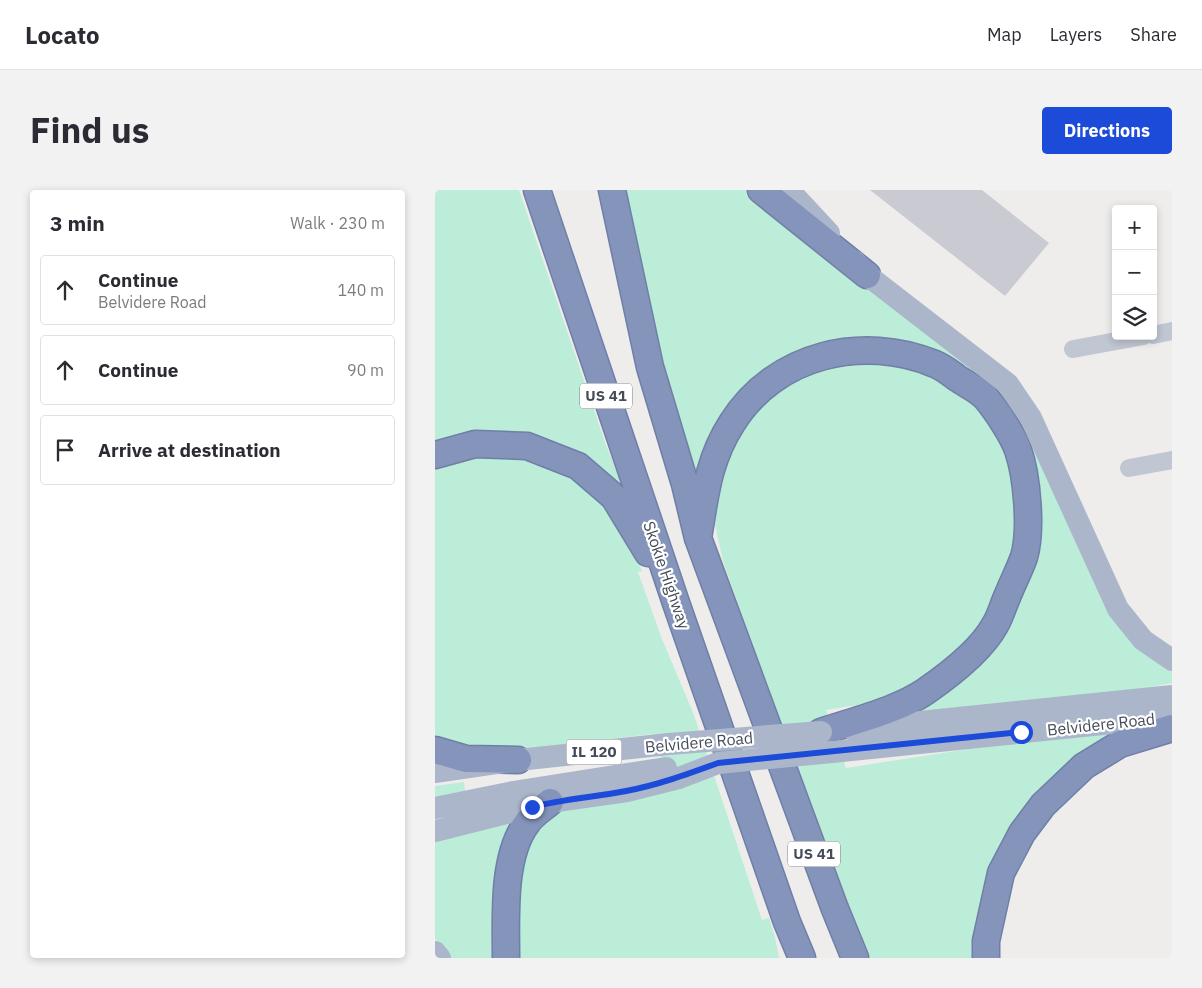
<!DOCTYPE html>
<html lang="en">
<head>
<meta charset="utf-8">
<style>
	body { margin:0; font-family:"IBM Plex Sans",sans-serif; background:#f2f2f3; color:#2b2b33 }
	.controls { position:absolute; right:15px; top:15px; display:grid; overflow:hidden; border-radius:5px; box-shadow:0 2px 8px #0003 }
	.controls button { width:45px; height:45px; display:grid; place-items:center; padding:0; border:0; border-bottom:1px solid #e1e1e2; background:#fff; color:#2b2b33; font:25px sans-serif }
	.stop { position:absolute; width:15px; height:15px; margin:-11px; border:4px solid #1c4ad9; border-radius:50%; background:#fff }
	.stop.end { background:#1c4ad9; border-color:#fff; box-shadow:0 1px 5px #0008 }
	.list { margin:0; padding:0; list-style:none }
	h2 { display:flex; justify-content:space-between; align-items:center; height:65px; margin:0; padding:0 20px; font-size:21px }
	h2 small { font-size:16px; font-weight:400; color:#7c7c81 }
	.list li { display:grid; grid-template-columns:32px 1fr auto; gap:15px; align-items:center; box-sizing:border-box; height:70px; margin:0 10px 10px; padding:0 10px; border:1px solid #e1e1e2; border-radius:5px }
	.list b { display:block; font-size:19px; white-space:nowrap }
	.list p { margin:0; font-size:16px; white-space:nowrap; color:#7c7c81 }
	.list em { font-size:16px; font-style:normal; color:#7c7c81 }
	.icon { flex:none; width:28px; height:28px; fill:none; stroke:currentColor; stroke-width:2; stroke-linecap:round; stroke-linejoin:round }
	.map { position:relative; flex:none; width:737px; height:768px; overflow:hidden; border-radius:5px }
	header { display:flex; align-items:center; gap:30px; box-sizing:border-box; height:70px; padding:0 25px; background:#fff; border-bottom:1px solid #e1e1e2 }
	header strong { font-size:24px }
	nav { display:flex; gap:28px; margin-inline-start:auto; font-size:18px }
	.intro { display:flex; align-items:center; justify-content:space-between; box-sizing:border-box; height:120px; padding:0 30px }
	h1 { margin:0; font-size:35px }
	.button { padding:12px 22px; border-radius:5px; background:#1c4ad9; color:#fff; font-size:18px; font-weight:700 }
	main { display:flex; gap:30px; padding:0 30px }
	aside { flex:1; background:#fff; border-radius:5px; box-shadow:0 2px 8px #0003 }
	.map>svg:first-child { display:block }
	.green { fill:#bbedd8 }
	.building { fill:#c9cad2 }
	.lines { fill:none; stroke-linecap:round; stroke-linejoin:round }
	.highway-casing { stroke:#707fa7; stroke-width:29 }
	.minor { stroke:#c0c6d2; stroke-width:18 }
	.major { stroke:#acb6cb; stroke-width:22 }
	.highway { stroke:#8594bb; stroke-width:26 }
	.major-bridge { stroke:#acb6cb; stroke-width:22 }
	.route { stroke:#1c4ad9; stroke-width:6 }
	.labels { text-anchor:middle; stroke-width:4.5; stroke-linejoin:round; paint-order:stroke }
	.shield { fill:#fff; stroke:#7d828b; stroke-width:1 }
	.shield-label { font-size:15px; font-weight:bold; fill:#454c59 }
	.street-label { font-size:16px; fill:#454c59; stroke:#fff }
</style>
</head>
<body>
<header>
<strong>Locato</strong>
<nav><a>Map</a><a>Layers</a><a>Share</a></nav>
</header>
<div class="intro"><h1>Find us</h1><a class="button">Directions</a></div>
<main>
<aside>
<h2>3 min<small>Walk · 230 m</small></h2>
<ul class="list">
<li><svg class="icon" aria-label="ahead" viewBox="0 0 24 24"><path d="M12 20V5M6 11l6-6 6 6"/></svg><div><b>Continue</b><p>Belvidere Road</p></div><em>140 m</em></li>
<li><svg class="icon" aria-label="ahead" viewBox="0 0 24 24"><path d="M12 20V5M6 11l6-6 6 6"/></svg><div><b>Continue</b></div><em>90 m</em></li>
<li><svg class="icon" aria-label="arrive" viewBox="0 0 24 24"><path d="M6 21V4h12l-3 4 3 4H6"/></svg><div><b>Arrive at destination</b></div></li>
</ul>
</aside>
<div class="map">
<svg width="737" height="768" viewBox="0 0 737 768">
	<rect width="100%" height="100%" fill="#efedec"/>
	<path class="green" d="M0 0H84L171 255 211 354 158 278 0 256Z
		M186 0H310L561 194 585 228 626 317 737 481V493L667 506 445 529 571 423 591 276 514 173 356 168 263 293 238 231Z
		M402 167 485 175 542 214 562 241 578 283 581 338 576 367 556 417 537 444 526 457 489 489 450 508 429 514 391 520 411 578 527 560 692 539 621 585 605 599 587 621 573 642 540 768H430L377 627 288 371 279 330 282 283 324 208Z
		M25 263 108 269 165 304 193 346 207 381 203 382 227 449 259 525 327 730 334 728 340 747 344 768H78L85 660 118 621 173 610 239 601 217 544 56 563 0 552V271Z
		M29 592 30 601 0 607V596Z
		M86 625 61 768H15L5 754 0 749V648Z"/>
	<path class="building" d="M435 0H547L614 53 570 106Z"/>
	<g class="lines">
		<defs>
			<path id="highway" d="M102 0 241 413 352 732 367 768
				M177 0 215 177 250 294 263 348 400 719 420 768
				M326 0 432 85
				M0 265 40 254 92 256 143 276 179 307 213 363
				M263 348C270 306 273 270 297 233 340 164 428 144 500 174 508 177 515 183 522 188 531 194 544 200 551 208 561 220 578 245 583 260 592 286 597 340 589 367 584 381 577 394 572 407 568 416 565 427 560 435 547 459 514 485 491 501 464 520 418 531 386 542
				M0 560 31 569 83 570
				M71 768C71 727 67 666 92 633 97 625 107 619 115 612
				M551 768V751L566 683 587 643 608 615 649 576 685 554 737 538"/>
		</defs>
		<use href="#highway" class="highway-casing"/>
		<path class="minor" d="M718 145 737 141
			M638 159 709 146
			M694 278 737 270"/>
		<path class="major" d="M354 0 394 43
			M420 72 432 85 573 194 596 228 683 419 708 450 737 470
			M417 539 737 506
			M397 562 737 527
			M0 582 83 570 234 554
			M0 618 78 602 231 578
			M0 641 115 612 192 601 244 588 283 573
			M0 762 5 768"/>
		<use href="#highway" class="highway"/>
		<path class="major-bridge" d="M234 554 386 542
			M283 573 397 562"/>
	</g>
	<g class="lines">
		<path class="route" d="M97 617C128 609 160 607 191 601 223 595 253 584 283 573L586 542"/>
	</g>
	<g class="labels">
		<g class="shield">
			<rect x="145" y="193.5" width="52" height="25" rx="4"/>
			<rect x="131.5" y="549.5" width="55" height="25" rx="4"/>
			<rect x="353" y="651.5" width="52" height="25" rx="4"/>
		</g>
		<g class="shield-label">
			<text x="171" y="211">US 41</text>
			<text x="159" y="567">IL 120</text>
			<text x="379" y="669">US 41</text>
		</g>
		<g class="street-label">
			<text transform="translate(232 385) rotate(71)" y="6">Skokie Highway</text>
			<text transform="translate(666 534) rotate(-6)" y="6">Belvidere Road</text>
			<text transform="translate(264 552) rotate(-5)" y="6">Belvidere Road</text>
		</g>
	</g>
</svg>
<div class="controls">
<button>+</button>
<button>−</button>
<button><svg class="icon" aria-label="layers" viewBox="0 0 24 24"><path d="M12 4l9 5-9 5-9-5zM3 14l9 5 9-5"/></svg></button>
</div>
<div class="stop" style="left:586px;top:542px"></div>
<div class="stop end" style="left:97px;top:617px"></div>
</div>
</main>
</body>
</html>
